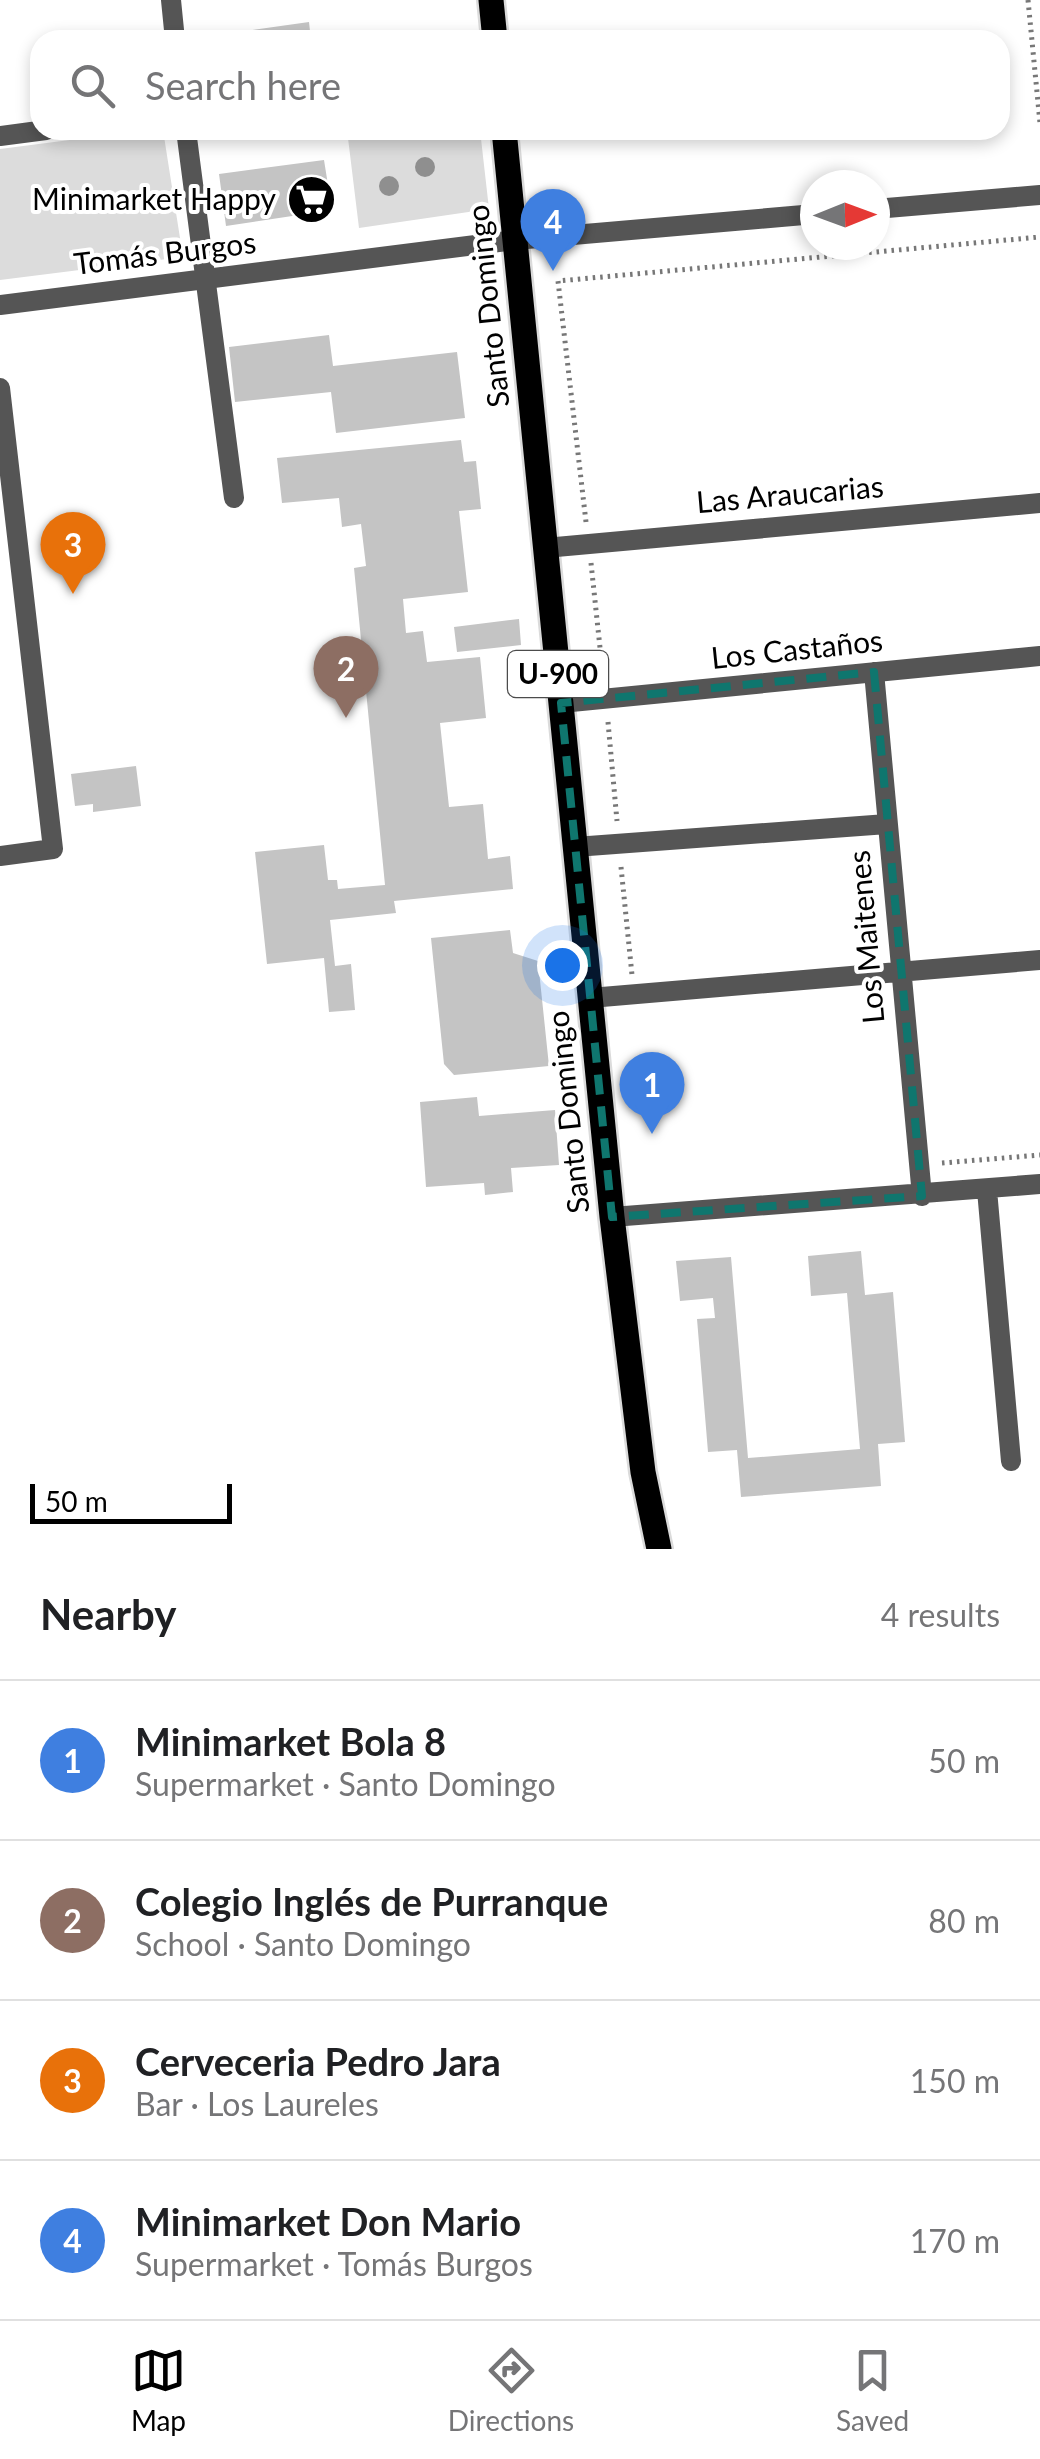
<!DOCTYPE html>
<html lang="en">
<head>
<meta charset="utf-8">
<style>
	body { margin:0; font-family:Lato,sans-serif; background:#f2f2f2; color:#202124 }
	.compass { position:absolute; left:800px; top:170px; width:90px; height:90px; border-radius:50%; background:#fff; box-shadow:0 5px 15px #0003; rotate:89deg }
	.scale { position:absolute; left:30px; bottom:25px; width:202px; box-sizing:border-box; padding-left:10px; border:5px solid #000; border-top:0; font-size:28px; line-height:35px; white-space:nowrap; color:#000; -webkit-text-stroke:8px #fff; paint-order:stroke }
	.you { position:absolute; left:562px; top:965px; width:35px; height:35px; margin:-25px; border:8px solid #fff; border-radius:50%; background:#1a73e8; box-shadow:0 0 0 15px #1a73e833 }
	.badge { display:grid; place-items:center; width:65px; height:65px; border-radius:50%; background:#000; color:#fff; font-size:32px; font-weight:700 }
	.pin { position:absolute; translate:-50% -82px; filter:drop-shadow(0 2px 5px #0008) }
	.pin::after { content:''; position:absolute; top:52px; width:35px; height:30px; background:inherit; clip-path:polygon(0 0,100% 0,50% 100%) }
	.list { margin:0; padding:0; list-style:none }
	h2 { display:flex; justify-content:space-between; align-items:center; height:130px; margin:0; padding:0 40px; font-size:42px }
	h2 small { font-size:32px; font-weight:400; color:#757577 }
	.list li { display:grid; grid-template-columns:65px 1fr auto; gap:30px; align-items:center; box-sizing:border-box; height:160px; padding:0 40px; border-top:2px solid #e0e0e0 }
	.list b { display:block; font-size:38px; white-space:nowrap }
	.list p { margin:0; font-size:32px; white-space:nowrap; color:#757577 }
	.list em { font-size:32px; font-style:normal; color:#757577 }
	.icon { flex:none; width:55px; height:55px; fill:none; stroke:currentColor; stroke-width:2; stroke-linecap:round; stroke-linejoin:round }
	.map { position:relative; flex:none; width:1040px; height:1549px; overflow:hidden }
	.search { position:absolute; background:#fff; box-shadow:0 5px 15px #0003; left:30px; right:30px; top:30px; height:110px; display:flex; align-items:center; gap:25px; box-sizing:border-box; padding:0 35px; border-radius:30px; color:#757577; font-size:38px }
	.sheet { height:770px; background:#fff }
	nav { display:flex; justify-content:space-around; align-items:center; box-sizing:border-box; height:140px; border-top:2px solid #e0e0e0; background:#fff; font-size:28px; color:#757577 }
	nav a { display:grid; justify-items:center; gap:5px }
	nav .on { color:#000 }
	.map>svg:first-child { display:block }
	.green { fill:#dcdcdc }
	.building { fill:#c4c4c4 }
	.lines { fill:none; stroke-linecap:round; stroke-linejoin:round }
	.primary-casing { stroke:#dbdbdb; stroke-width:30 }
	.path { stroke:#777; stroke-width:5; stroke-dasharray:2.5 5; stroke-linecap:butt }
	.minor { stroke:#555; stroke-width:20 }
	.tertiary { stroke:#555; stroke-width:20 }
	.primary { stroke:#000; stroke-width:25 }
	.tree { fill:#8f8f8f }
	.marked { fill:none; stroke:#0f766e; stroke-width:8; stroke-dasharray:20 12; stroke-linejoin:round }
	.labels { text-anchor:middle; stroke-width:8; stroke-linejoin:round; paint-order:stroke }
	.shield { fill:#fff; stroke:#4c4c4c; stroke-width:2.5 }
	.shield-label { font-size:28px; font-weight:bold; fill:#000 }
	.poi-label { font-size:30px; fill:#000; stroke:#fff; text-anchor:end }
	.street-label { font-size:30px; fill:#000; stroke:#fff }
</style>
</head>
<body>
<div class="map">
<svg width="1040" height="1549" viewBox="0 0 1040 1549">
	<rect width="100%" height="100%" fill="#fff"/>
	<path class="green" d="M147 130H163L183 257 0 280V149Z
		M347 130H480L489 209 359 228Z"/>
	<path class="building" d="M309 22 311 40H204L203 37Z
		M324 160 332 210 226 226 219 174Z
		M329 335 333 366 457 352 465 418 336 433 331 392 235 402 229 347Z
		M461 440 464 462 476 461 481 509 459 511 468 592 403 599 406 633 423 631 427 662 480 657 486 718 440 723 449 807 483 804 488 859 510 856 513 889 394 901 396 913 330 920 335 966 351 964 355 1010 329 1012 324 958 267 964 255 852 324 845 328 880H337L338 889 385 885 354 568 366 566 361 524 342 527 339 498 282 503 277 458Z
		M519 619 521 645 457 652 454 627Z
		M136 766 141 806 93 812V804L75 806 71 774Z
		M510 930 513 953 538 961 549 1066 454 1075 444 1064 431 938Z
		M477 1097 479 1116 555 1110 559 1165 511 1168 513 1192 485 1195 484 1183 426 1187 420 1102Z
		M861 1251 865 1295 893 1292 905 1442 878 1444 881 1486 741 1497 737 1450 708 1452 697 1319 715 1318 713 1298 680 1301 676 1261 731 1257 748 1458 860 1449 847 1293 811 1296 808 1256Z"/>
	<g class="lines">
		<defs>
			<path id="primary" d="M491 0 495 40
				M504 130 612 1217 643 1472 659 1549"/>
		</defs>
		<use href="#primary" class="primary-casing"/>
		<path class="path" d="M1028 0 1040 123
			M586 522 558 281 1040 237
			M591 563 603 676
			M608 722 617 821
			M621 867 632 975
			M942 1163 1040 1155"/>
		<path class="minor" d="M171 0 175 40
			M186 130 234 498
			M0 136 46 130
			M0 305 515 240
			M0 388 53 849 0 856
			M545 548 1040 503
			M874 672 922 1196
			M561 703 1040 656
			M575 847 887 824
			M590 998 1040 960
			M987 1190 1011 1461
			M612 1217 1040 1184"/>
		<path class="tertiary" d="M875 209 1040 195
			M515 240 815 214"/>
		<use href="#primary" class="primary"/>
	</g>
	<g class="tree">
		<circle cx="425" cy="167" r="10"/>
		<circle cx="389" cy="186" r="10"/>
	</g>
	<path class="marked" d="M874 672 922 1196 612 1217 561 703Z"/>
	<defs>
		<symbol id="supermarket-disc" viewBox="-11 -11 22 22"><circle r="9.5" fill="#000" stroke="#fff"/><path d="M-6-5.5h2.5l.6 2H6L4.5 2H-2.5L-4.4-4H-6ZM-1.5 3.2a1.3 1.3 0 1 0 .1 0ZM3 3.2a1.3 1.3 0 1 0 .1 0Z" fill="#fff"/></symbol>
	</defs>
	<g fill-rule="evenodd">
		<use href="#supermarket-disc" x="284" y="172" width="55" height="55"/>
	</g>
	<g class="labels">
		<rect class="shield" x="508" y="651" width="100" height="46" rx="8"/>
		<g class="shield-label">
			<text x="558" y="684">U-900</text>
		</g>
		<g class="poi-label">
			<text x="276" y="210">Minimarket Happy</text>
		</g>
		<g class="street-label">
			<text transform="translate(165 254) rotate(-7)" y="10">Tomás Burgos</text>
			<text transform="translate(489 306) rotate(-96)" y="10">Santo Domingo</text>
			<text transform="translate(790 495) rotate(-5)" y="10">Las Araucarias</text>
			<text transform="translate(797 650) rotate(-6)" y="10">Los Castaños</text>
			<text transform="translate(867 937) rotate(-95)" y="10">Los Maitenes</text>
			<text transform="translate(569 1112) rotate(-96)" y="10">Santo Domingo</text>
		</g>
	</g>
</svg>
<svg class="compass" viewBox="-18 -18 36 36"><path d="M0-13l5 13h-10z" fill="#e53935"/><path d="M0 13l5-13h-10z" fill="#757577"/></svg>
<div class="scale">50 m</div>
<div class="you"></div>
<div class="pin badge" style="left:652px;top:1134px;background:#3f7fe0">1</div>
<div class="pin badge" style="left:346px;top:718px;background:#8d6e63">2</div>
<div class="pin badge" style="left:73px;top:594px;background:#e8710a">3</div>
<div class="pin badge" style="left:553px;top:271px;background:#3f7fe0">4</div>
<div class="search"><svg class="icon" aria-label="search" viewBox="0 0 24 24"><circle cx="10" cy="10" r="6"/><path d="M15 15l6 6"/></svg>Search here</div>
</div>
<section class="sheet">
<h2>Nearby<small>4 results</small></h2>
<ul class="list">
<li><span class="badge" style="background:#3f7fe0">1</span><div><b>Minimarket Bola 8</b><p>Supermarket · Santo Domingo</p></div><em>50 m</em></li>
<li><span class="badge" style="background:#8d6e63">2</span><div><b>Colegio Inglés de Purranque</b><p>School · Santo Domingo</p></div><em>80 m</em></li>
<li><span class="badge" style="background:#e8710a">3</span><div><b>Cerveceria Pedro Jara</b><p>Bar · Los Laureles</p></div><em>150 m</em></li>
<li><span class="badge" style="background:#3f7fe0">4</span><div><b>Minimarket Don Mario</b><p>Supermarket · Tomás Burgos</p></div><em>170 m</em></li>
</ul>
</section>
<nav>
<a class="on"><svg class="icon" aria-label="map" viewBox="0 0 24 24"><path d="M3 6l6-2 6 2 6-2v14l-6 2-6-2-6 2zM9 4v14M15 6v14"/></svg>Map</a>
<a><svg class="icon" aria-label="directions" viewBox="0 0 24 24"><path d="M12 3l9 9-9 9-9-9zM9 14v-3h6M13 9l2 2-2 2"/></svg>Directions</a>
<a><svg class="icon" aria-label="saved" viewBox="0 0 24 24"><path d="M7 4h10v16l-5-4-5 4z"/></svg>Saved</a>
</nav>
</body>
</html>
